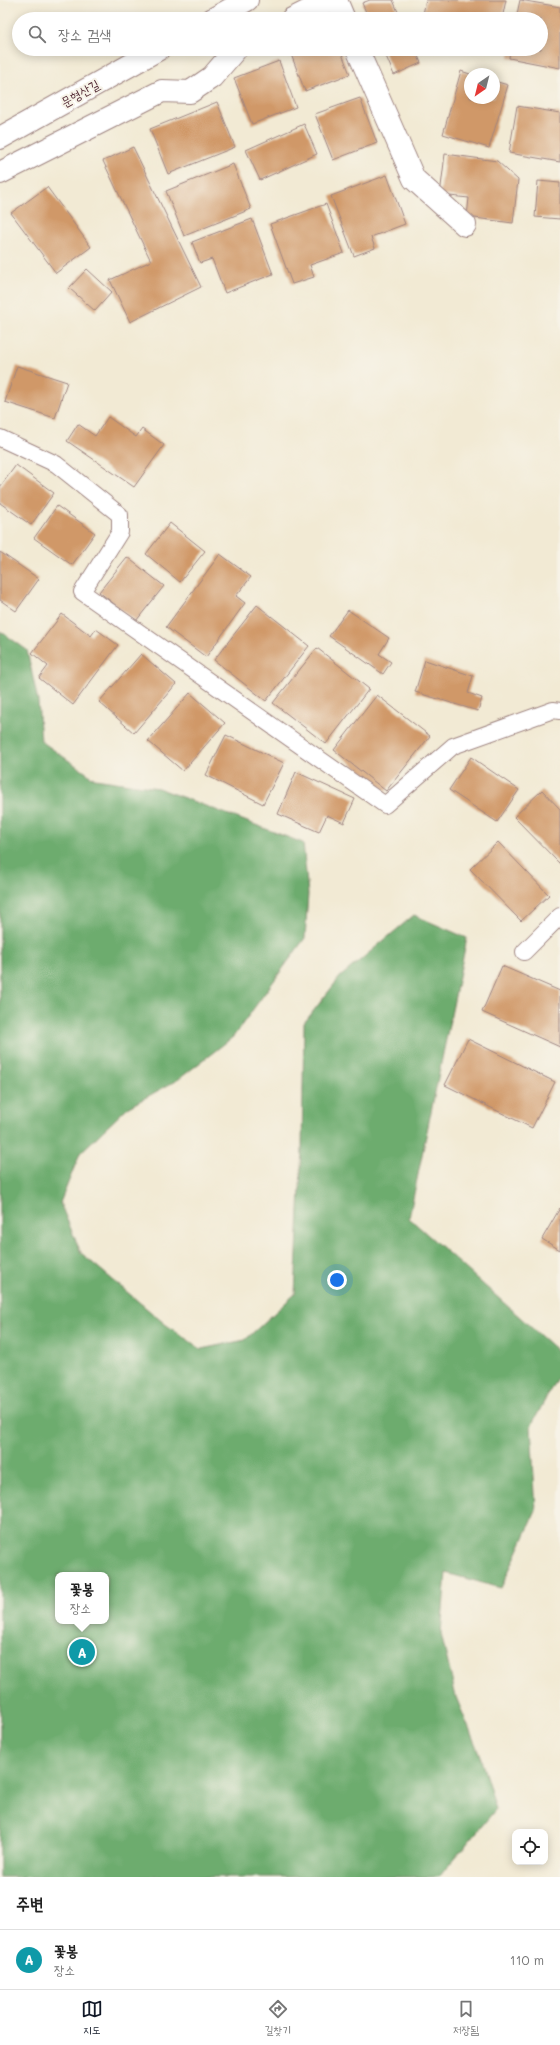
<!DOCTYPE html>
<html lang="ko">
<head>
<meta charset="utf-8">
<style>
	body { margin:0; font-family:Mali,"Poor Story",sans-serif; background:#f2f2f2; color:#222 }
	.controls { position:absolute; right:12px; bottom:12px; display:grid; overflow:hidden; border-radius:8px; box-shadow:0 2px 10px #0003 }
	.controls button { width:36px; height:36px; display:grid; place-items:center; padding:0; border:0; border-bottom:1px solid #e0e0e0; background:#fff; color:#222; font:20px sans-serif }
	.compass { position:absolute; left:464px; top:68px; width:36px; height:36px; border-radius:50%; background:#fff; box-shadow:0 2px 10px #0003; rotate:215deg }
	.you { position:absolute; left:337px; top:1280px; width:14px; height:14px; margin:-10px; border:3px solid #fff; border-radius:50%; background:#1a73e8; box-shadow:0 0 0 6px #1a73e833 }
	.badge { display:grid; place-items:center; width:26px; height:26px; border-radius:50%; background:#111827; color:#fff; font-size:13px; font-weight:700 }
	.pin { position:absolute; translate:-50% -50%; border:2px solid #fff; box-shadow:0 1px 4px #0006 }
	.popup { position:absolute; left:55px; top:1572px; width:54px; height:52px; box-sizing:border-box; display:grid; place-content:center; border-radius:8px; background:#fff; filter:drop-shadow(0 1px 3px #0005); font-size:13px; white-space:nowrap; color:#767676 }
	.popup b { font-size:15px; color:#222 }
	.popup::after { content:''; position:absolute; left:50%; top:100%; margin-left:-8px; border:8px solid transparent; border-top-color:#fff }
	.list { margin:0; padding:0; list-style:none }
	h2 { display:flex; justify-content:space-between; align-items:center; height:52px; margin:0; padding:0 16px; font-size:17px }
	h2 small { font-size:13px; font-weight:400; color:#767676 }
	.list li { display:grid; grid-template-columns:26px 1fr auto; gap:12px; align-items:center; box-sizing:border-box; height:60px; padding:0 16px; border-top:1px solid #e0e0e0 }
	.list b { display:block; font-size:15px; white-space:nowrap }
	.list p { margin:0; font-size:13px; white-space:nowrap; color:#767676 }
	.list em { font-size:13px; font-style:normal; color:#767676 }
	.icon { flex:none; width:22px; height:22px; fill:none; stroke:currentColor; stroke-width:2; stroke-linecap:round; stroke-linejoin:round }
	.map { position:relative; flex:none; width:560px; height:1877px; overflow:hidden }
	.search { position:absolute; background:#fff; box-shadow:0 2px 10px #0003; left:12px; right:12px; top:12px; height:44px; display:flex; align-items:center; gap:10px; box-sizing:border-box; padding:0 14px; border-radius:22px; color:#767676; font-size:15px }
	.sheet { height:112px; background:#fff }
	nav { display:flex; justify-content:space-around; align-items:center; box-sizing:border-box; height:56px; border-top:1px solid #e0e0e0; background:#fff; font-size:11px; color:#767676 }
	nav a { display:grid; justify-items:center; gap:2px }
	nav .on { color:#111827 }
	.map>svg:first-child { display:block }
	.forest { fill:#6dac6e; stroke:#5c664c; fill-rule:evenodd }
	.building { fill:#d09868 }
	.lines { fill:none; stroke-linecap:round; stroke-linejoin:round }
	.service-casing { stroke:#9e8480; stroke-width:18 }
	.minor-casing { stroke:#9e8480; stroke-width:24 }
	.tertiary-casing { stroke:#9e8480; stroke-width:24 }
	.service { stroke:#fff; stroke-width:16 }
	.minor { stroke:#fff; stroke-width:22 }
	.tertiary { stroke:#fff; stroke-width:22 }
	.labels { text-anchor:middle; stroke-width:4; stroke-linejoin:round; paint-order:stroke }
	.street-label { font-size:13px; fill:#4a1f2b; stroke:#f7f3e8 }
</style>
</head>
<body>
<div class="map">
<svg width="560" height="1877" viewBox="0 0 560 1877">
	<rect width="100%" height="100%" fill="#f7f3e8"/>
	<filter id="ink" filterUnits="userSpaceOnUse"><feTurbulence type="fractalNoise" baseFrequency=".025" numOctaves="2"/><feDisplacementMap in="SourceGraphic" scale="8" xChannelSelector="R" yChannelSelector="G"/><feConvolveMatrix kernelMatrix="1 2 1 2 8 2 1 2 1" color-interpolation-filters="sRGB"/></filter>
	<filter id="wash" filterUnits="userSpaceOnUse"><feTurbulence type="fractalNoise" baseFrequency=".012" numOctaves="4" result="noise"/><feDisplacementMap in="SourceGraphic" scale="16" xChannelSelector="R" yChannelSelector="G"/><feGaussianBlur stdDeviation="0.9" result="paint"/><feColorMatrix in="noise" values="0 0 0 0 0 0 0 0 0 0 0 0 0 0 0 0 0 1.4 0 .05"/><feComposite in="paint" operator="in"/></filter>
	<g filter="url(#wash)">
		<rect width="100%" height="100%" fill="#f2ead4"/>
		<path class="forest" d="M0 631 27 650 38 701 41 741 95 779 158 788 303 843 308 894 305 938 233 1037 179 1079 127 1108 80 1153 60 1203 81 1253 165 1324 201 1349 245 1340 295 1294 302 1147 304 1023 340 977 414 915 467 938 409 1218 560 1353V1372L531 1426 536 1511 501 1588 446 1573 441 1634 456 1697 479 1753 496 1809 439 1877H0ZM58 1575H106V1621H58Z"/>
		<g id="blocks">
			<path class="building" d="M370 0H393L401 19H369L362 3Z
				M426 0H506L502 19H422Z
				M520 0 560 7V68L509 58 510 49H541V19H516Z
				M289 49H340L350 74 305 91Z
				M383 49H415L421 63 394 75Z
				M279 61 296 107 252 124 234 78Z
				M461 71 470 74V98H494V81L508 85 489 148 443 134Z
				M360 98 377 143 333 160 315 114Z
				M217 102 235 147 168 174 150 129Z
				M517 106 560 113V162L509 153Z
				M304 124 317 154 260 180 246 150Z
				M133 147 201 287 130 322 110 280 151 261 103 161Z
				M445 154 497 161 518 180 513 223 467 217 469 198 440 195Z
				M233 164 251 209 184 236 166 191Z
				M387 175 405 224 371 237 375 248 354 256 331 196Z
				M538 181 560 183V219L535 217Z
				M47 187 91 247 56 273 11 213Z
				M326 204 344 253 310 265 314 277 292 284 270 224Z
				M252 219 273 274 225 293 212 259 200 263 192 242Z
				M87 269 112 292 95 311 69 288Z
				M17 366 67 382 55 418 5 402Z
				M108 417 136 437 142 429 164 445 134 487 67 441 78 424 95 436Z
				M16 465 54 493 31 525 0 503V487Z
				M57 506 95 533 72 565 34 538Z
				M170 523 205 551 180 582 146 554Z
				M0 552 39 579 16 611 0 600Z
				M220 554 251 577 236 596 245 603 206 657 166 627Z
				M127 557 164 586 136 621 99 592Z
				M257 605 309 646 266 701 214 660Z
				M348 610 389 638 379 654 391 662 383 674 329 636Z
				M62 614 91 636 96 629 118 645 73 705 39 678 48 666 32 653Z
				M317 648 369 689 326 744 273 703Z
				M141 654 176 684 134 733 99 702Z
				M425 660 473 676 468 693 482 698 478 711 415 692Z
				M190 693 225 723 183 771 148 741Z
				M377 695 430 736 386 791 334 750Z
				M226 735 284 763 263 804 206 775Z
				M471 757 519 790 497 822 449 790Z
				M296 772 355 799 344 823 327 815 319 832 278 814Z
				M542 790 560 809V864L514 817Z
				M498 842 549 895 521 921 470 869Z
				M502 966 560 991V1047L482 1012Z
				M468 1039 555 1082 532 1128 445 1085Z
				M560 1208V1250L542 1239Z"/>
		</g>
	</g>
	<g filter="url(#ink)">
		<use href="#blocks" fill-opacity="0" stroke="#9e8480" stroke-width="1"/>
		<g class="lines">
			<defs>
				<path id="service" d="M0 438 56 464 120 515V532L82 592 385 805 453 746 553 710 560 711
					M524 952 560 916"/>
				<path id="minor" d="M336 0 344 19
					M292 19 330 0
					M357 49 414 179 465 225
					M0 173 162 91 190 92 212 77 236 49"/>
				<path id="tertiary" d="M213 19 247 0
					M0 138 159 49"/>
			</defs>
			<use href="#service" class="service-casing"/>
			<use href="#minor" class="minor-casing"/>
			<use href="#tertiary" class="tertiary-casing"/>
			<use href="#service" class="service"/>
			<use href="#minor" class="minor"/>
			<use href="#tertiary" class="tertiary"/>
		</g>
	</g>
	<g class="labels">
		<g class="street-label">
			<text transform="translate(80 93) rotate(-29)" y="5">문형산길</text>
		</g>
	</g>
</svg>
<div class="controls">
<button><svg class="icon" aria-label="locate" viewBox="0 0 24 24"><circle cx="12" cy="12" r="6"/><path d="M12 2v4M12 18v4M2 12h4M18 12h4"/></svg></button>
</div>
<svg class="compass" viewBox="-18 -18 36 36"><path d="M0-13l5 13h-10z" fill="#e53935"/><path d="M0 13l5-13h-10z" fill="#767676"/></svg>
<div class="you"></div>
<div class="pin badge" style="left:82px;top:1652px;background:#0f9aa8">A</div>
<div class="popup"><b>꽃봉</b>장소</div>
<div class="search"><svg class="icon" aria-label="search" viewBox="0 0 24 24"><circle cx="10" cy="10" r="6"/><path d="M15 15l6 6"/></svg>장소 검색</div>
</div>
<section class="sheet">
<h2>주변<small></small></h2>
<ul class="list">
<li><span class="badge" style="background:#0f9aa8">A</span><div><b>꽃봉</b><p>장소</p></div><em>110 m</em></li>
</ul>
</section>
<nav>
<a class="on"><svg class="icon" aria-label="map" viewBox="0 0 24 24"><path d="M3 6l6-2 6 2 6-2v14l-6 2-6-2-6 2zM9 4v14M15 6v14"/></svg>지도</a>
<a><svg class="icon" aria-label="directions" viewBox="0 0 24 24"><path d="M12 3l9 9-9 9-9-9zM9 14v-3h6M13 9l2 2-2 2"/></svg>길찾기</a>
<a><svg class="icon" aria-label="saved" viewBox="0 0 24 24"><path d="M7 4h10v16l-5-4-5 4z"/></svg>저장됨</a>
</nav>
</body>
</html>
